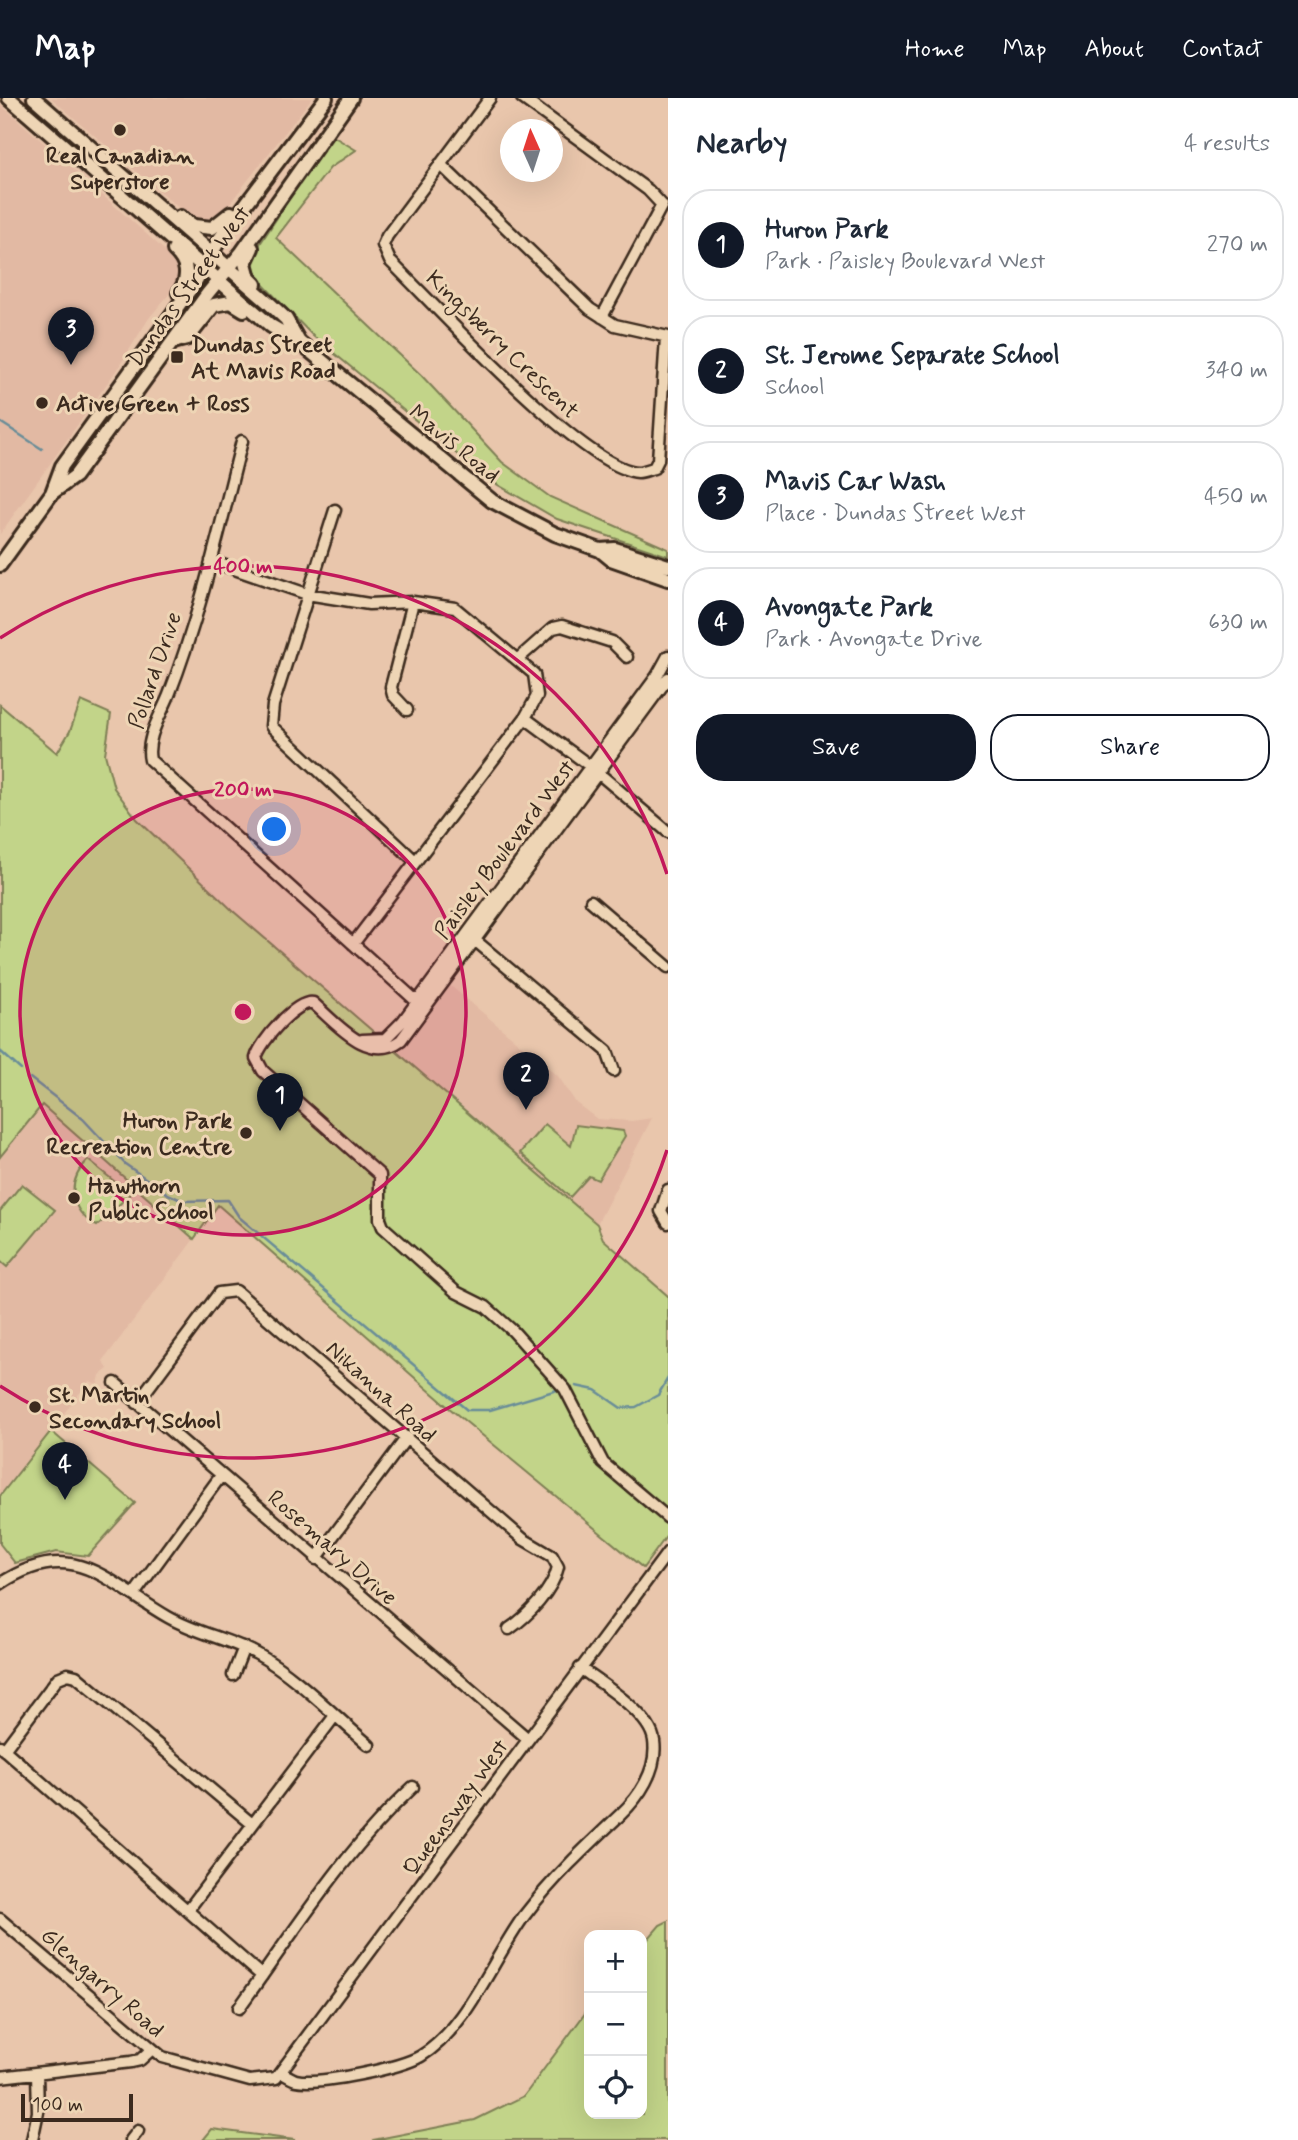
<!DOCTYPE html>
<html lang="en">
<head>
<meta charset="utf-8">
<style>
	body { margin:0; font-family:Mynerve,sans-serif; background:#f2f2f3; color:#1f2937 }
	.controls { position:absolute; right:21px; bottom:21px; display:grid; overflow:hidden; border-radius:14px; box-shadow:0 7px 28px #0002 }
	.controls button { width:63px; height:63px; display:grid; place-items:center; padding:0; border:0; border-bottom:2px solid #e0e1e3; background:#fff; color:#1f2937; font:35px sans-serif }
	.compass { position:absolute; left:500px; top:21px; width:63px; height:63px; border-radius:50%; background:#fff; box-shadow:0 7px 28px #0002; rotate:357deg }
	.scale { position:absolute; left:21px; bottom:18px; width:112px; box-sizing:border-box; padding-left:7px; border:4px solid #3b2a1e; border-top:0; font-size:19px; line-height:24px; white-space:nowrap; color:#3b2a1e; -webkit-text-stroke:5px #eed5b5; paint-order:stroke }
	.you { position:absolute; left:275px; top:732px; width:24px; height:24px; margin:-18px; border:5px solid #fff; border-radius:50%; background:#1a73e8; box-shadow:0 0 0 10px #1a73e833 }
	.badge { display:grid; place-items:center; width:46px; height:46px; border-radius:50%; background:#111827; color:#fff; font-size:23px; font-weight:700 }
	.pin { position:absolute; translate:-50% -58px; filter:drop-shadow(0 2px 4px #0008) }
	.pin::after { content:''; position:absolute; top:37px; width:24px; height:21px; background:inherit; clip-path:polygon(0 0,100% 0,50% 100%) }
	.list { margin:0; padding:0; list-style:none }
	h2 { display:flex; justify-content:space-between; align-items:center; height:91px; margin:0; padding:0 28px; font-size:30px }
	h2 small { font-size:23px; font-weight:400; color:#747a83 }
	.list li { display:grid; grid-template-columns:46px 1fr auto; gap:21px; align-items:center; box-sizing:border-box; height:112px; margin:0 14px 14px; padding:0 14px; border:2px solid #e0e1e3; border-radius:28px }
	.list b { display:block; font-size:26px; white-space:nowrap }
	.list p { margin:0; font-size:23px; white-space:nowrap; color:#747a83 }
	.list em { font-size:23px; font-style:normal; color:#747a83 }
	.actions { display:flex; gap:14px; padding:21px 28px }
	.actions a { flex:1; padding:16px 0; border:2px solid #111827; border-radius:28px; text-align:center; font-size:24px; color:#111827 }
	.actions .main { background:#111827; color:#fff }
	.icon { flex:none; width:38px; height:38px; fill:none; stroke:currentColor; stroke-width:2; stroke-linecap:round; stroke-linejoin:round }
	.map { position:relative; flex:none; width:668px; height:2042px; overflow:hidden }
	header { display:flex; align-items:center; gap:42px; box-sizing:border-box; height:98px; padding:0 35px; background:#111827; color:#fff }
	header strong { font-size:33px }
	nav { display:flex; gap:38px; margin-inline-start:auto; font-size:24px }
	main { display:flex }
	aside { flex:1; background:#fff }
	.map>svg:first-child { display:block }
	.built { fill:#e2b9a3 }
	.green { fill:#c2d489; stroke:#7e7f54; stroke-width:2 }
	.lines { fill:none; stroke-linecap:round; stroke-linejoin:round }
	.stream { stroke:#698d98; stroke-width:2.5 }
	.minor-casing { stroke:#3b2a1e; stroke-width:15 }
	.major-casing { stroke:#3b2a1e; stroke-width:18 }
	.minor { stroke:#eed5b5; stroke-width:10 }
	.major { stroke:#eed5b5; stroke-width:12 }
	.ring { fill:none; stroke:#c2185b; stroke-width:3.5 }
	.poi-dot { fill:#3b2a1e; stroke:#eed5b5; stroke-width:2.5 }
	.labels { text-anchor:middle; stroke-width:6; stroke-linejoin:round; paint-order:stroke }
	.poi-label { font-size:23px; font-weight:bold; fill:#3b2a1e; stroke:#eed5b5; text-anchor:start }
	.street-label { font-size:23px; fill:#3b2a1e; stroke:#eed5b5 }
	.centre { fill:#c2185b; stroke:#eed5b5; stroke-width:3.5 }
	.ring-label { font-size:21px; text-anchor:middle; font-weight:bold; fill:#c2185b; stroke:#eed5b5; stroke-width:6; stroke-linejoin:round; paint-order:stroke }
</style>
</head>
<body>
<header>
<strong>Map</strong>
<nav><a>Home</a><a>Map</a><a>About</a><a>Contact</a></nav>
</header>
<main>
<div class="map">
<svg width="668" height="2042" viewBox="0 0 668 2042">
	<rect width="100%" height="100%" fill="#e9c6ac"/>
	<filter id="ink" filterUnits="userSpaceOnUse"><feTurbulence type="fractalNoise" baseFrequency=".0143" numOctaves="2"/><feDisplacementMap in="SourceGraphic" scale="14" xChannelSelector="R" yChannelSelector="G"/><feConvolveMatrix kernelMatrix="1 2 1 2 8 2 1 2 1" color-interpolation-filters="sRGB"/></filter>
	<g filter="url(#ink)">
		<path class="built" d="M51 0H312L230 105 218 120 209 124 187 117Z
			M0 6 171 158 180 174 176 188 149 220 118 270 0 436Z
			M446 884 558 978 576 1005 597 1021 632 1023 652 1020 597 1126 395 952Z
			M42 1007 194 1141 103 1263 108 1271 100 1277 98 1286 89 1283 0 1398V1059Z"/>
		<path class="green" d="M331 37 356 52 330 70 276 140 421 277 502 364 550 399 668 451V458L557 421 486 380 313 238 253 176 254 155Z
			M81 603 111 616 105 656 114 690 137 721 233 813 597 1126 603 1141 668 1198V1436L643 1470 448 1309 218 1107 194 1141 42 1007 0 1059V607L57 655 70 633Z
			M545 1026 571 1048 576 1027 623 1033 625 1038 598 1082 589 1078 570 1099 520 1055Z
			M88 1062 130 1096 97 1128C69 1113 66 1084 88 1062Z
			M22 1086 55 1112 7 1169 0 1163V1113Z
			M51 1333 135 1405 88 1458 56 1454 15 1465 0 1446V1398Z
			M668 1823V2042H373L475 2022 524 1998 589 1910V2016H642V1848L660 1827Z
			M212 2031 295 2042H203Z"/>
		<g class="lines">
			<path class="stream" d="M0 324 42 351
				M0 953 21 972
				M30 980 83 1021 125 1066 168 1096 183 1103 228 1102 239 1119 467 1312H490L557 1292
				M576 1288 595 1292 621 1310 636 1309 658 1297 668 1280"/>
			<defs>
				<path id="minor" d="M490 0 387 138 383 147 390 163C434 206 584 371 638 374 643 374 649 371 654 370L658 362 666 239
					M522 0 648 92 662 107 602 219
					M440 66 590 211 615 227 668 239
					M242 343C220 428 201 515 169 597 161 617 145 641 150 662L424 910
					M335 412 273 607 271 628 415 763
					M211 463 307 496 369 506 413 504 455 510 534 576 537 598 525 620 353 846
					M518 561 553 530 562 528 612 544 627 559
					M668 580 401 942C369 966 336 925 313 905 296 902 260 944 256 960L263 973 380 1077V1121L383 1129 456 1194 486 1209 513 1233 565 1291 603 1365 668 1420
					M407 612 393 597 391 589 413 504
					M525 620 590 668 668 734
					M591 803 668 869
					M471 839 607 953 614 973
					M362 942 385 941 403 923 657 578 668 558
					M668 1092 661 1113 668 1125
					M115 1285 528 1641
					M137 1305 219 1195 236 1193 523 1441 552 1458 558 1469C553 1492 528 1518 509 1531
					M316 1461 407 1339
					M0 1486C73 1437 107 1484 168 1519 196 1535 229 1541 257 1556 298 1579 333 1617 369 1647
					M135 1495 220 1379
					M233 1577 244 1549
					M0 1648 262 1878
					M4 1652 58 1580 68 1576 76 1578 251 1725
					M188 1812 334 1619
					M0 1821 162 1959 250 1983 276 1980 668 1454
					M239 1910C294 1834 344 1753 413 1689
					M282 1975C286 1977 292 1981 296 1982 318 1987 401 1970 421 1958 467 1930 492 1862 524 1818 552 1781 586 1749 620 1717 639 1699 658 1672 654 1643 651 1616 602 1586 580 1570
					M0 1979 131 1964 140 1962 151 1952
					M32 2042 38 2014 37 1975
					M131 2042 138 2033"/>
				<path id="major" d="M9 0 271 228 299 244 492 403 555 436 600 452 611 461 668 481
					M34 0 270 206 286 221 299 244
					M180 119 194 128 212 130 231 115
					M252 150 245 165 249 180 255 186
					M174 152C188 165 190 179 179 195
					M173 244 188 240 214 207 231 204 244 212
					M52 395 75 378 208 195 242 154 351 0
					M600 452 615 451 668 468
					M0 467 52 395 62 368 194 186 221 139 326 0"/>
			</defs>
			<use href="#minor" class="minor-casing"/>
			<use href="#major" class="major-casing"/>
			<use href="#minor" class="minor"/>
			<use href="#major" class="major"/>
		</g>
	</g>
	<circle cx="243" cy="914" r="223" fill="#c2185b" fill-opacity=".12"/>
	<g class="ring">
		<circle cx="243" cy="914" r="223"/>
		<path d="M667 1052A446 446 0 0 1 0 1288M0 540A446 446 0 0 1 667 776"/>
	</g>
	<g class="poi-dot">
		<circle cx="120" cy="32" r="7"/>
		<rect x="170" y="252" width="14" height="14" rx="3.5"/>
		<circle cx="42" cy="305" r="7"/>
		<circle cx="246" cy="1035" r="7"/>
		<circle cx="74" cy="1100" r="7"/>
		<circle cx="35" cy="1309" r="7"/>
	</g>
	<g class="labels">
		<g class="poi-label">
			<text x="120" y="65" text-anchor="middle">Real Canadian<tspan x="120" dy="26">Superstore</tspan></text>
			<text x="191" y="254">Dundas Street<tspan x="191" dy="26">At Mavis Road</tspan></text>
			<text x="56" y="313">Active Green + Ross</text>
			<text x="232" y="1030" text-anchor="end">Huron Park<tspan x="232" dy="26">Recreation Centre</tspan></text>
			<text x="88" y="1095">Hawthorn<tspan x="88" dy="26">Public School</tspan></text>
			<text x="49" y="1304">St. Martin<tspan x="49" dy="26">Secondary School</tspan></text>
		</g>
		<g class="street-label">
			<text transform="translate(188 188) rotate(-54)" y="8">Dundas Street West</text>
			<text transform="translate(503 246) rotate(44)" y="8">Kingsberry Crescent</text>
			<text transform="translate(455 345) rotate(39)" y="8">Mavis Road</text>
			<text transform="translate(154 572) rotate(-71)" y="8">Pollard Drive</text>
			<text transform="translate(504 751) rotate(-53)" y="8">Paisley Boulevard West</text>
			<text transform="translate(382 1293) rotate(42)" y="8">Nikanna Road</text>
			<text transform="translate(333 1449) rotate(41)" y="8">Rosemary Drive</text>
			<text transform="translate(455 1709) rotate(-54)" y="8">Queensway West</text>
			<text transform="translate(103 1884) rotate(41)" y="8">Glengarry Road</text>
		</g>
	</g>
	<circle cx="243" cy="914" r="10" class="centre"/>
	<g class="ring-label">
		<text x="243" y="475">400 m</text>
		<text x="243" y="698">200 m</text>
	</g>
</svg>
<div class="controls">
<button>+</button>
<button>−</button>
<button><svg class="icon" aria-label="locate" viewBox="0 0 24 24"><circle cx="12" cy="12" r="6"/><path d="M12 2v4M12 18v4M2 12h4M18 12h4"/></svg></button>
</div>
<svg class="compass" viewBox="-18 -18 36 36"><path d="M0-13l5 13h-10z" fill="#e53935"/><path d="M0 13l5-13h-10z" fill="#747a83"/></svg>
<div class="scale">100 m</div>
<div class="you"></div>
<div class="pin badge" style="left:280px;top:1033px">1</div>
<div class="pin badge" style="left:526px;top:1012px">2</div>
<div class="pin badge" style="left:71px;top:267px">3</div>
<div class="pin badge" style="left:65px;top:1402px">4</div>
</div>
<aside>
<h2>Nearby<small>4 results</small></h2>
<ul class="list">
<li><span class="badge">1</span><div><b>Huron Park</b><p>Park · Paisley Boulevard West</p></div><em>270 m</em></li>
<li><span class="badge">2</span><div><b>St. Jerome Separate School</b><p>School</p></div><em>340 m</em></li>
<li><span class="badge">3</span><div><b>Mavis Car Wash</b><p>Place · Dundas Street West</p></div><em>450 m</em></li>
<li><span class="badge">4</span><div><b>Avongate Park</b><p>Park · Avongate Drive</p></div><em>630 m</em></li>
</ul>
<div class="actions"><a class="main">Save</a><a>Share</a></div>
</aside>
</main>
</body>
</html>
